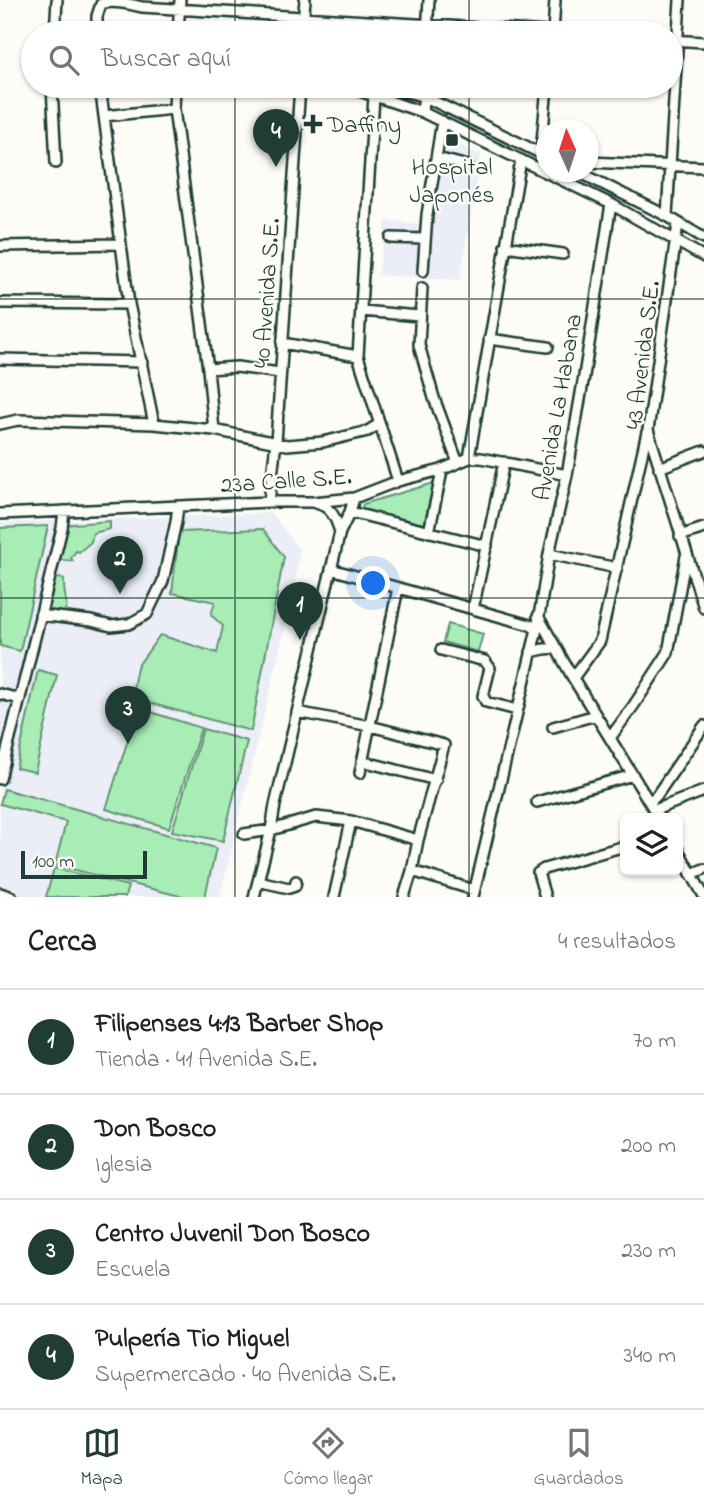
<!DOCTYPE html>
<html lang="es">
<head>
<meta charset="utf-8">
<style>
	body { margin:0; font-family:"Indie Flower",sans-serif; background:#f2f2f2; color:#202124 }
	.controls { position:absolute; right:21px; bottom:21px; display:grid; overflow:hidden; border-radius:10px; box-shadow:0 2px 5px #0004 }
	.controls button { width:63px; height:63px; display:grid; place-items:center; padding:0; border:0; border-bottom:2px solid #e0e0e0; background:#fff; color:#202124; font:35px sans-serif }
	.compass { position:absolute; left:536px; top:119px; width:63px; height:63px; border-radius:50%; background:#fff; box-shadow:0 2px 5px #0004; rotate:357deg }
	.scale { position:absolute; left:21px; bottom:18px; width:126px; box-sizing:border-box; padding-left:7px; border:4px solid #1f3d34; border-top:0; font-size:19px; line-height:24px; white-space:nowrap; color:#1f3d34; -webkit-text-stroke:5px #fdfcf7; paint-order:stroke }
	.you { position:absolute; left:374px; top:584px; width:24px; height:24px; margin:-18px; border:5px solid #fff; border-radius:50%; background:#1a73e8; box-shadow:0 0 0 10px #1a73e833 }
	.badge { display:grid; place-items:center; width:46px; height:46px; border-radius:50%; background:#1f3d34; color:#fff; font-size:23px; font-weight:700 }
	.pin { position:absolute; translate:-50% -58px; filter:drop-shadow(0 2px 4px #0008) }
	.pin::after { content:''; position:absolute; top:37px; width:24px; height:21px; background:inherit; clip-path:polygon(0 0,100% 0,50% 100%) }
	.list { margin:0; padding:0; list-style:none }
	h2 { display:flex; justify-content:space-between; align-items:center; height:91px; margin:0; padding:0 28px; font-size:30px }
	h2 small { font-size:23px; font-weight:400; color:#757577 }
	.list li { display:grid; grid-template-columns:46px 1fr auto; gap:21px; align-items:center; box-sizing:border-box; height:105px; padding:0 28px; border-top:2px solid #e0e0e0 }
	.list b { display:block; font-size:26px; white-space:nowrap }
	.list p { margin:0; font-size:23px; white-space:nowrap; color:#757577 }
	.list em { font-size:23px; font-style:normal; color:#757577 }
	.icon { flex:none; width:38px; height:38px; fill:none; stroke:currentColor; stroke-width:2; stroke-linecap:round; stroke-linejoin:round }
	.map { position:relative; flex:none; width:704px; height:897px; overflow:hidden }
	.search { position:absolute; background:#fff; box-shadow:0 2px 5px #0004; left:21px; right:21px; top:21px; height:77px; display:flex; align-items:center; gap:18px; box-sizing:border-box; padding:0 24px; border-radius:38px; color:#757577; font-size:26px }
	.sheet { height:511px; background:#fff }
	nav { display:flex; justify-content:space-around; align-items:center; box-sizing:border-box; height:98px; border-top:2px solid #e0e0e0; background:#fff; font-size:19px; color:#757577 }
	nav a { display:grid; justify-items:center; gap:4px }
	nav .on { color:#1f3d34 }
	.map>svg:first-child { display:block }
	.built { fill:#ebeef7 }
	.green { fill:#a8ecb6; stroke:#649475; stroke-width:2 }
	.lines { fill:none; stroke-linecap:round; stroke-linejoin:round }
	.minor-casing { stroke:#1f3d34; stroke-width:14 }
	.minor { stroke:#fdfcf7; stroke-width:9 }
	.grid { fill:none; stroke:#1f3d34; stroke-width:2; stroke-opacity:0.55 }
	.poi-dot { fill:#1f3d34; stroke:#fdfcf7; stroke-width:2.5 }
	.labels { text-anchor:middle; stroke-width:5; stroke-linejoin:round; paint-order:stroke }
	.poi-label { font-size:24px; fill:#1f3d34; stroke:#fdfcf7; text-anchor:start }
	.street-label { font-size:24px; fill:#1f3d34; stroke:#fdfcf7 }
</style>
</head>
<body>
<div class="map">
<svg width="704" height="897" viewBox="0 0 704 897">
	<rect width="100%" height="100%" fill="#fdfcf7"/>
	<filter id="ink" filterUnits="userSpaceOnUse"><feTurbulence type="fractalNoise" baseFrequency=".0143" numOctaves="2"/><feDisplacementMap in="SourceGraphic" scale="14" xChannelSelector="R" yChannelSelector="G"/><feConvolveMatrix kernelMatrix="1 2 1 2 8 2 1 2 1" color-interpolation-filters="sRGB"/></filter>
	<g filter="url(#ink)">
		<path class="built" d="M435 133 481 155 460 280 378 275 387 220 420 224Z
			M271 513 300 550 294 590 220 897H0V523Z"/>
		<path class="green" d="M434 483 424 524 361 510 363 504Z
			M110 521V529L93 533 91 542 79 552 76 551 71 558 73 561 59 560 62 525Z
			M48 526 20 651 0 646V528Z
			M263 529 284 557 251 731 131 698 137 667 160 635 217 653 223 626 211 615 215 602 172 593 179 532Z
			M52 577 64 579C64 584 64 590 65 595 66 604 69 607 62 615L43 612Z
			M448 624 483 634 478 652 443 642Z
			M38 670 57 675 35 772 16 768Z
			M138 708 201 728 169 828 106 809Z
			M203 729 247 741 223 841 172 831Z
			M4 789 216 848 205 897H184L55 865 66 822 0 804Z
			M54 868 128 886 125 897H46Z"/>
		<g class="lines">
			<defs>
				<path id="minor" d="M55 33 57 0
					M97 33V16L101 4C113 0 129 4 142 7L564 33
					M178 33 180 0
					M302 33 305 0
					M427 33 429 0
					M553 33 555 0
					M671 40 704 42
					M52 86 56 163
					M100 86 129 304 154 424
					M175 86 174 109 208 369 214 430
					M345 86 422 112 611 204 704 257
					M386 86 425 97 546 156
					M374 96 358 356 398 481
					M422 112 425 86
					M104 116 174 109
					M541 153 547 86
					M437 158 468 166
					M588 162 704 167
					M579 172 667 216 704 238
					M667 216 680 0
					M678 224 648 430 704 608
					M391 238 424 239
					M0 246 120 244
					M505 246 563 254
					M423 271 427 215 442 121
					M422 288 419 345 434 398 458 463
					M0 303 129 304
					M361 311 419 316
					M489 339 548 347
					M282 343 358 356
					M0 359 142 362
					M208 369 237 367 280 373
					M0 424 18 420 154 424 214 430 287 445 323 442 368 431 379 424
					M469 458 521 160
					M659 468 704 451
					M269 502 276 442 300 86
					M316 503C332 507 336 519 340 532
					M350 512 487 546
					M0 514 269 502H313L354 498 398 481 441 470 469 458H481L567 475
					M429 532 441 476V470
					M680 536 704 528
					M549 554 617 568
					M331 569 530 625 537 629
					M473 609 504 462
					M40 615 91 621 111 626 129 624 147 614 163 581 176 522 178 506
					M538 616 573 678 659 818
					M441 650 485 661 490 668 483 696 486 702 517 710
					M531 652 544 649 556 648
					M573 678 600 641 647 432
					M0 694 20 699
					M297 712 370 726 444 745 418 840
					M553 727 596 715
					M610 738 634 705 668 653 686 556
					M362 761 436 780
					M360 773 398 588
					M0 779 62 528 64 511
					M537 802 633 775
					M650 802 657 795 704 726
					M655 810 704 791
					M244 834 271 830 316 817 351 821 418 840 412 871 474 890
					M678 850 704 896
					M691 874 704 869
					M258 881 289 888 295 886 296 881
					M0 893 12 897
					M254 897 271 830 275 805 340 532 350 512 354 498
					M334 897 351 821
					M404 897 412 871
					M473 897 537 629 549 554 567 475 584 376 611 204
					M545 897 538 873 544 869 625 846"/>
			</defs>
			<use href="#minor" class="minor-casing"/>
			<use href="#minor" class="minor"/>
		</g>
	</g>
	<path class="grid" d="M235 0V33M469 0V33M235 86V897M469 86V897M0 299H704M0 598H704"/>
	<g class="poi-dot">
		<path d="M309.5 113.5h7v7h7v7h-7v7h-7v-7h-7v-7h7z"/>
		<rect x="445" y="133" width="14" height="14" rx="3.5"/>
	</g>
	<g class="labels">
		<g class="poi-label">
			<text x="327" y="132">Daffiny</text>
			<text x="452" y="174" text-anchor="middle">Hospital<tspan x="452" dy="28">Japonés</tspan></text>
		</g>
		<g class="street-label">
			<text transform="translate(266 293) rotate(-86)" y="8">40 Avenida S.E.</text>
			<text transform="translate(642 355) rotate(-83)" y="8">43 Avenida S.E.</text>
			<text transform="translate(557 407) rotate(-80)" y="8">Avenida La Habana</text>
			<text transform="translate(286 480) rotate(-4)" y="8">23a Calle S.E.</text>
		</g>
	</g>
</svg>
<div class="controls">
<button><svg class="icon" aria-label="layers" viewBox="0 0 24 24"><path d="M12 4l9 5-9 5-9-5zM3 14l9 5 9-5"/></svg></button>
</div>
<svg class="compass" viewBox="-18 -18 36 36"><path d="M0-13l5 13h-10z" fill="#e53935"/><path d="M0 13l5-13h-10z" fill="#757577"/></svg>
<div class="scale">100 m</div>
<div class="you"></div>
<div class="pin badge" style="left:300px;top:640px">1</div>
<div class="pin badge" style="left:120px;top:594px">2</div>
<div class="pin badge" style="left:128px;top:744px">3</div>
<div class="pin badge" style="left:276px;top:167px">4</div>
<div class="search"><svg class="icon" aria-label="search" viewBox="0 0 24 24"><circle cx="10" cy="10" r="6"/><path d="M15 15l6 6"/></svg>Buscar aquí</div>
</div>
<section class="sheet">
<h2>Cerca<small>4 resultados</small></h2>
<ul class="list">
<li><span class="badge">1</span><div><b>Filipenses 4:13 Barber Shop</b><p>Tienda · 41 Avenida S.E.</p></div><em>70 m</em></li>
<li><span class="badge">2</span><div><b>Don Bosco</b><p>Iglesia</p></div><em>200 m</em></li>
<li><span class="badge">3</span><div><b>Centro Juvenil Don Bosco</b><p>Escuela</p></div><em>230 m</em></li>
<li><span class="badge">4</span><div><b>Pulpería Tio Miguel</b><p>Supermercado · 40 Avenida S.E.</p></div><em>340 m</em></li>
</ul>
</section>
<nav>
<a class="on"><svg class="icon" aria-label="map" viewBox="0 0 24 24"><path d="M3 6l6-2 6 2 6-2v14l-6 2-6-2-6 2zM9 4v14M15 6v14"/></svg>Mapa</a>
<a><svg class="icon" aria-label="directions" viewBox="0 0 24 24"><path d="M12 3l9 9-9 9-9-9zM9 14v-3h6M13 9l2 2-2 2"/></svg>Cómo llegar</a>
<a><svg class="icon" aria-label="saved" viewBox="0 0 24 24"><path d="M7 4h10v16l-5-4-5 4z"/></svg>Guardados</a>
</nav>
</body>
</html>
